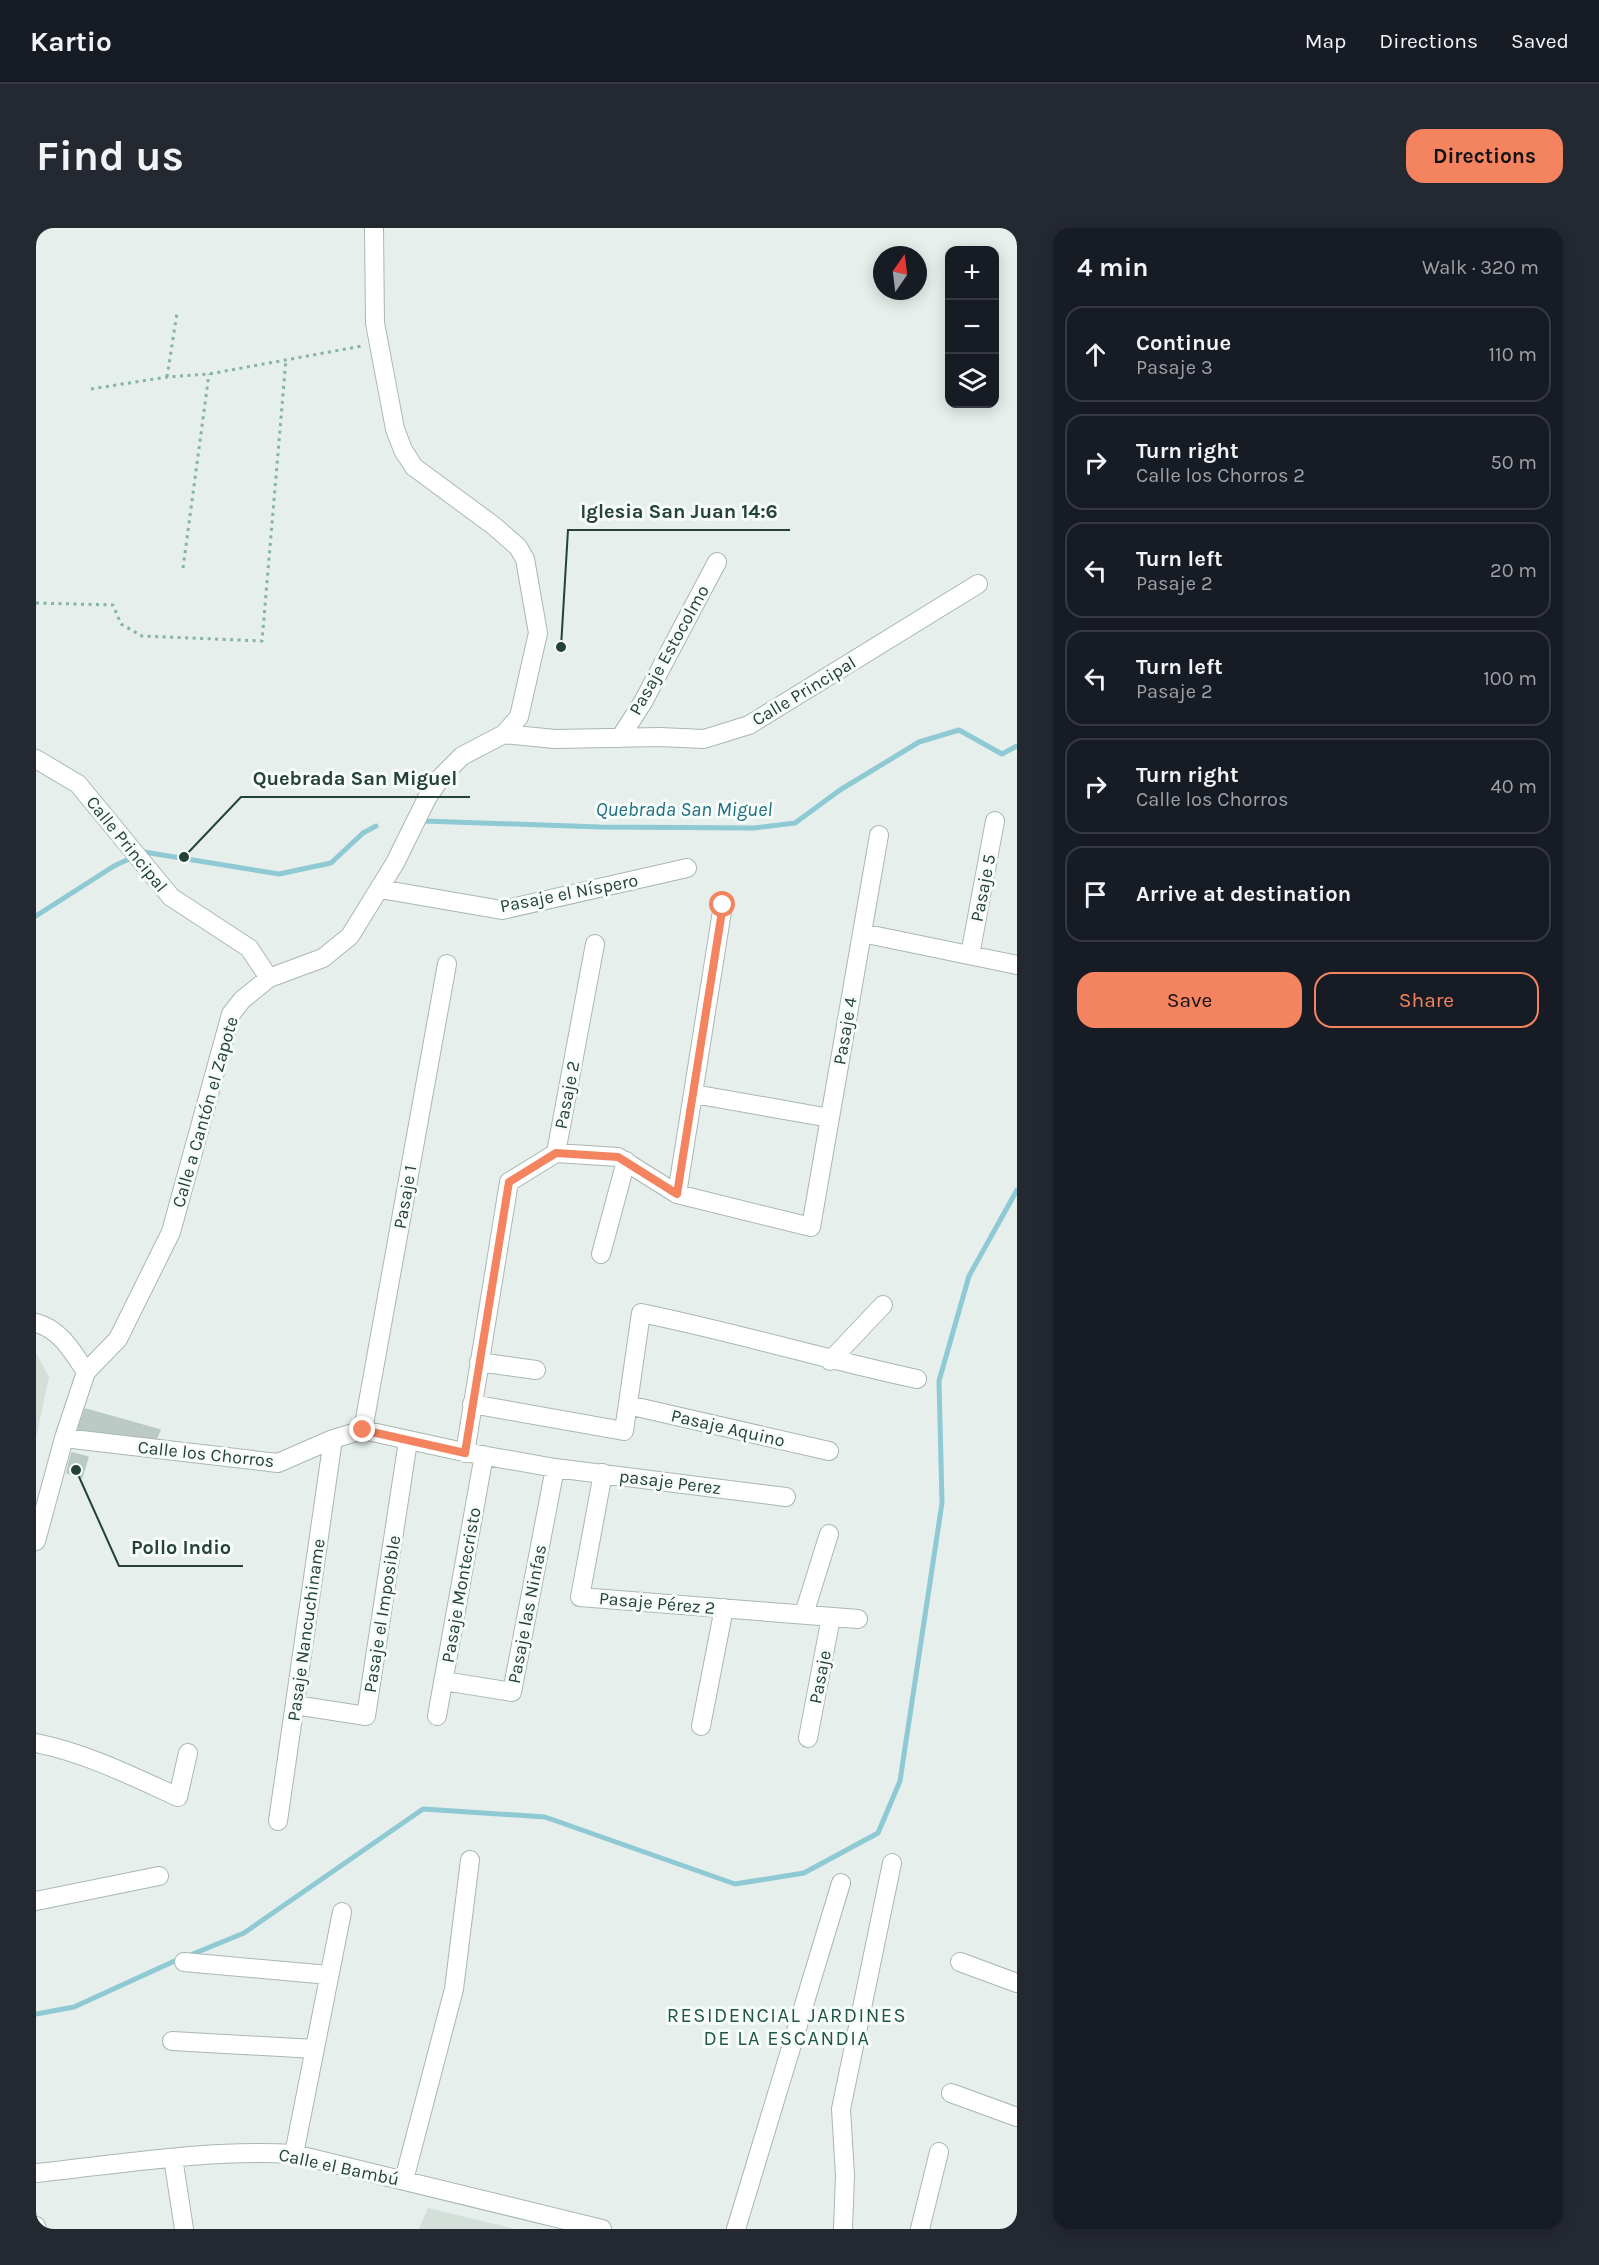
<!DOCTYPE html>
<html lang="en">
<head>
<meta charset="utf-8">
<style>
	body { margin:0; font-family:Karla,sans-serif; background:#242831; color:#f1f3f6 }
	.controls { position:absolute; right:18px; top:18px; display:grid; overflow:hidden; border-radius:12px; box-shadow:0 3px 15px #0003 }
	.controls button { width:54px; height:54px; display:grid; place-items:center; padding:0; border:0; border-bottom:2px solid #363941; background:#171b24; color:#f1f3f6; font:30px sans-serif }
	.compass { position:absolute; left:837px; top:18px; width:54px; height:54px; border-radius:50%; background:#171b24; box-shadow:0 3px 15px #0003; rotate:14deg }
	.stop { position:absolute; width:18px; height:18px; margin:-14px; border:4px solid #f4845f; border-radius:50%; background:#fff }
	.stop.end { background:#f4845f; border-color:#fff; box-shadow:0 2px 6px #0008 }
	.list { margin:0; padding:0; list-style:none }
	h2 { display:flex; justify-content:space-between; align-items:center; height:78px; margin:0; padding:0 24px; font-size:26px }
	h2 small { font-size:20px; font-weight:400; color:#9ea1a6 }
	.list li { display:grid; grid-template-columns:39px 1fr auto; gap:18px; align-items:center; box-sizing:border-box; height:96px; margin:0 12px 12px; padding:0 12px; border:2px solid #363941; border-radius:18px }
	.list b { display:block; font-size:22px; white-space:nowrap }
	.list p { margin:0; font-size:20px; white-space:nowrap; color:#9ea1a6 }
	.list em { font-size:20px; font-style:normal; color:#9ea1a6 }
	.actions { display:flex; gap:12px; padding:18px 24px }
	.actions a { flex:1; padding:14px 0; border:2px solid #f4845f; border-radius:18px; text-align:center; font-size:21px; color:#f4845f }
	.actions .main { background:#f4845f; color:#111 }
	.icon { flex:none; width:33px; height:33px; fill:none; stroke:currentColor; stroke-width:2; stroke-linecap:round; stroke-linejoin:round }
	.map { position:relative; flex:none; width:981px; height:2001px; overflow:hidden; border-radius:18px }
	header { display:flex; align-items:center; gap:36px; box-sizing:border-box; height:84px; padding:0 30px; background:#171b24; border-bottom:2px solid #363941 }
	header strong { font-size:28px }
	nav { display:flex; gap:33px; margin-inline-start:auto; font-size:21px }
	.intro { display:flex; align-items:center; justify-content:space-between; box-sizing:border-box; height:144px; padding:0 36px }
	h1 { margin:0; font-size:42px }
	.button { padding:15px 27px; border-radius:18px; background:#f4845f; color:#111; font-size:21px; font-weight:700 }
	main { display:flex; gap:36px; padding:0 36px }
	aside { flex:1; background:#171b24; border-radius:18px; box-shadow:0 3px 15px #0003 }
	.map>svg:first-child { display:block }
	.built { fill:#d4dfda }
	.lines { fill:none; stroke-linecap:round; stroke-linejoin:round }
	.stream { stroke:#8ec9d4; stroke-width:5 }
	.building { fill:#bbcac4; stroke:#b8c9c2; stroke-width:1.5 }
	.minor-casing { stroke:#a8b8b2; stroke-width:20 }
	.path { stroke:#86b3a5; stroke-width:3; stroke-dasharray:3 4.5; stroke-linecap:butt }
	.minor { stroke:#fff; stroke-width:18 }
	.route { stroke:#f4845f; stroke-width:8 }
	.labels { text-anchor:middle; stroke-width:6; stroke-linejoin:round; paint-order:stroke }
	.street-label { font-size:18px; fill:#24423a; stroke:#f7fbf9 }
	.water-label { font-size:20px; font-style:italic; fill:#1c6f80; stroke:#f7fbf9 }
	.neighbourhood-label { font-size:20px; letter-spacing:1.5px; fill:#1f5548; stroke:#f7fbf9 }
	.leader { fill:none; stroke:#24423a; stroke-width:2 }
	.callout-dot { fill:#24423a; stroke:#f7fbf9; stroke-width:2 }
	.callout-label { font-size:20px; text-anchor:middle; font-weight:bold; fill:#24423a; stroke:#f7fbf9; stroke-width:6; stroke-linejoin:round; paint-order:stroke }
</style>
</head>
<body>
<header>
<strong>Kartio</strong>
<nav><a>Map</a><a>Directions</a><a>Saved</a></nav>
</header>
<div class="intro"><h1>Find us</h1><a class="button">Directions</a></div>
<main>
<div class="map">
<svg width="981" height="2001" viewBox="0 0 981 2001">
	<rect width="100%" height="100%" fill="#e6efeb"/>
	<path class="built" d="M0 1125 13 1149 0 1210Z
		M392 1980 479 2001H383Z"/>
	<g class="lines">
		<path class="stream" d="M388 593 564 599 718 600 759 595 804 562 883 514 923 502 966 526 981 518
			M0 688 78 638 108 624 243 646 295 635 327 605 340 598
			M152 1728 208 1705 387 1581 509 1589 699 1656 768 1645 842 1605 864 1553 906 1275 903 1153 933 1048 981 962
			M0 1786 38 1779 143 1731"/>
	</g>
	<path class="building" d="M49 1181 124 1202 116 1220 39 1211Z
		M36 1225 52 1229 49 1239 33 1235Z
		M33 1235 49 1239 46 1249 31 1245Z"/>
	<g class="lines">
		<defs>
			<path id="minor" d="M468 506 519 511 624 509 668 511 713 497 942 356
				M584 510 607 474 681 334
				M0 531 42 556 135 669 213 720 233 750
				M344 661 466 682 651 640
				M826 705 981 737
				M934 727 959 593
				M658 866 794 890
				M520 925 582 929 641 966 775 999 843 607
				M641 966 687 677
				M565 1026 590 933
				M0 1095C24 1101 37 1124 50 1144
				M794 1133 847 1077
				M443 1134 500 1142
				M436 1176 588 1203 605 1085C698 1104 788 1131 881 1151
				M592 1177 793 1223
				M327 1202 411 736
				M28 1210 242 1235 297 1211 327 1202 423 1223 519 1240 750 1269
				M429 1225 473 954 520 925 559 716
				M567 1245 544 1369 822 1391
				M0 1313 28 1210 50 1144 82 1111 135 1004 195 786 206 772 233 750 287 730 314 708 359 635 391 570 406 548 426 528 468 506 483 489 502 405 489 331 482 319 458 298 378 239 367 222 359 201 339 95 338 0
				M768 1386 793 1306
				M408 1453 476 1464 519 1240
				M259 1477 330 1488 372 1213
				M401 1488 448 1227
				M665 1498 688 1380
				M772 1510 795 1389
				M0 1515C50 1525 96 1548 142 1569L152 1525
				M242 1593 297 1211
				M0 1673 123 1648
				M148 1734 293 1747
				M924 1734 981 1755
				M136 1813 279 1821
				M915 1865 981 1889
				M258 1926 306 1684
				M137 1930 148 2001
				M0 1945C85 1936 172 1921 258 1926L566 2001
				M368 1952 418 1761 434 1632
				M0 1998 1 2001
				M700 2001 805 1655
				M807 2001 809 1947 805 1881 856 1635
				M884 2001 903 1924"/>
		</defs>
		<use href="#minor" class="minor-casing"/>
		<path class="path" d="M131 149 141 85
			M55 161 131 149 173 146 326 118
			M147 340 173 146
			M0 375 77 377 85 396 106 408 226 413 250 131"/>
		<use href="#minor" class="minor"/>
	</g>
	<g class="lines">
		<path class="route" d="M327 1202 429 1225 473 954 520 925 582 929 641 966 687 677"/>
	</g>
	<g class="labels">
		<g class="street-label">
			<text transform="translate(633 422) rotate(-61)" y="6">Pasaje Estocolmo</text>
			<text transform="translate(768 463) rotate(-31)" y="6">Calle Principal</text>
			<text transform="translate(91 616) rotate(51)" y="6">Calle Principal</text>
			<text transform="translate(947 660) rotate(-79)" y="6">Pasaje 5</text>
			<text transform="translate(533 665) rotate(-11)" y="6">Pasaje el Níspero</text>
			<text transform="translate(809 803) rotate(-80)" y="6">Pasaje 4</text>
			<text transform="translate(531 867) rotate(-79)" y="6">Pasaje 2</text>
			<text transform="translate(169 884) rotate(-74)" y="6">Calle a Cantón el Zapote</text>
			<text transform="translate(369 969) rotate(-80)" y="6">Pasaje 1</text>
			<text transform="translate(692 1200) rotate(13)" y="6">Pasaje Aquino</text>
			<text transform="translate(170 1226) rotate(6)" y="6">Calle los Chorros</text>
			<text transform="translate(634 1254) rotate(7)" y="6">pasaje Perez</text>
			<text transform="translate(425 1357) rotate(-80)" y="6">Pasaje Montecristo</text>
			<text transform="translate(621 1375) rotate(5)" y="6">Pasaje Pérez 2</text>
			<text transform="translate(346 1386) rotate(-81)" y="6">Pasaje el Imposible</text>
			<text transform="translate(491 1386) rotate(-79)" y="6">Pasaje las Ninfas</text>
			<text transform="translate(270 1402) rotate(-82)" y="6">Pasaje Nancuchiname</text>
			<text transform="translate(784 1449) rotate(-79)" y="6">Pasaje</text>
			<text transform="translate(303 1939) rotate(12)" y="6">Calle el Bambú</text>
		</g>
		<g class="water-label">
			<text x="648" y="588">Quebrada San Miguel</text>
		</g>
		<g class="neighbourhood-label">
			<text x="751" y="1794">RESIDENCIAL JARDINES<tspan x="751" dy="23">DE LA ESCANDIA</tspan></text>
		</g>
	</g>
	<path class="leader" d="M525 419L532 302H754M148 629L205 569H434M40 1242L83 1338H207"/>
	<g class="callout-dot">
		<circle cx="525" cy="419" r="6"/>
		<circle cx="148" cy="629" r="6"/>
		<circle cx="40" cy="1242" r="6"/>
	</g>
	<g class="callout-label">
		<text x="643" y="290">Iglesia San Juan 14:6</text>
		<text x="319" y="557">Quebrada San Miguel</text>
		<text x="145" y="1326">Pollo Indio</text>
	</g>
</svg>
<div class="controls">
<button>+</button>
<button>−</button>
<button><svg class="icon" aria-label="layers" viewBox="0 0 24 24"><path d="M12 4l9 5-9 5-9-5zM3 14l9 5 9-5"/></svg></button>
</div>
<svg class="compass" viewBox="-18 -18 36 36"><path d="M0-13l5 13h-10z" fill="#e53935"/><path d="M0 13l5-13h-10z" fill="#9ea1a6"/></svg>
<div class="stop" style="left:687px;top:677px"></div>
<div class="stop end" style="left:327px;top:1202px"></div>
</div>
<aside>
<h2>4 min<small>Walk · 320 m</small></h2>
<ul class="list">
<li><svg class="icon" aria-label="ahead" viewBox="0 0 24 24"><path d="M12 20V5M6 11l6-6 6 6"/></svg><div><b>Continue</b><p>Pasaje 3</p></div><em>110 m</em></li>
<li><svg class="icon" aria-label="right" viewBox="0 0 24 24"><path d="M7 20v-9h11M14 6l5 5-5 5"/></svg><div><b>Turn right</b><p>Calle los Chorros 2</p></div><em>50 m</em></li>
<li><svg class="icon" aria-label="left" viewBox="0 0 24 24"><path d="M17 20v-9H6M10 6l-5 5 5 5"/></svg><div><b>Turn left</b><p>Pasaje 2</p></div><em>20 m</em></li>
<li><svg class="icon" aria-label="left" viewBox="0 0 24 24"><path d="M17 20v-9H6M10 6l-5 5 5 5"/></svg><div><b>Turn left</b><p>Pasaje 2</p></div><em>100 m</em></li>
<li><svg class="icon" aria-label="right" viewBox="0 0 24 24"><path d="M7 20v-9h11M14 6l5 5-5 5"/></svg><div><b>Turn right</b><p>Calle los Chorros</p></div><em>40 m</em></li>
<li><svg class="icon" aria-label="arrive" viewBox="0 0 24 24"><path d="M6 21V4h12l-3 4 3 4H6"/></svg><div><b>Arrive at destination</b></div></li>
</ul>
<div class="actions"><a class="main">Save</a><a>Share</a></div>
</aside>
</main>
</body>
</html>
